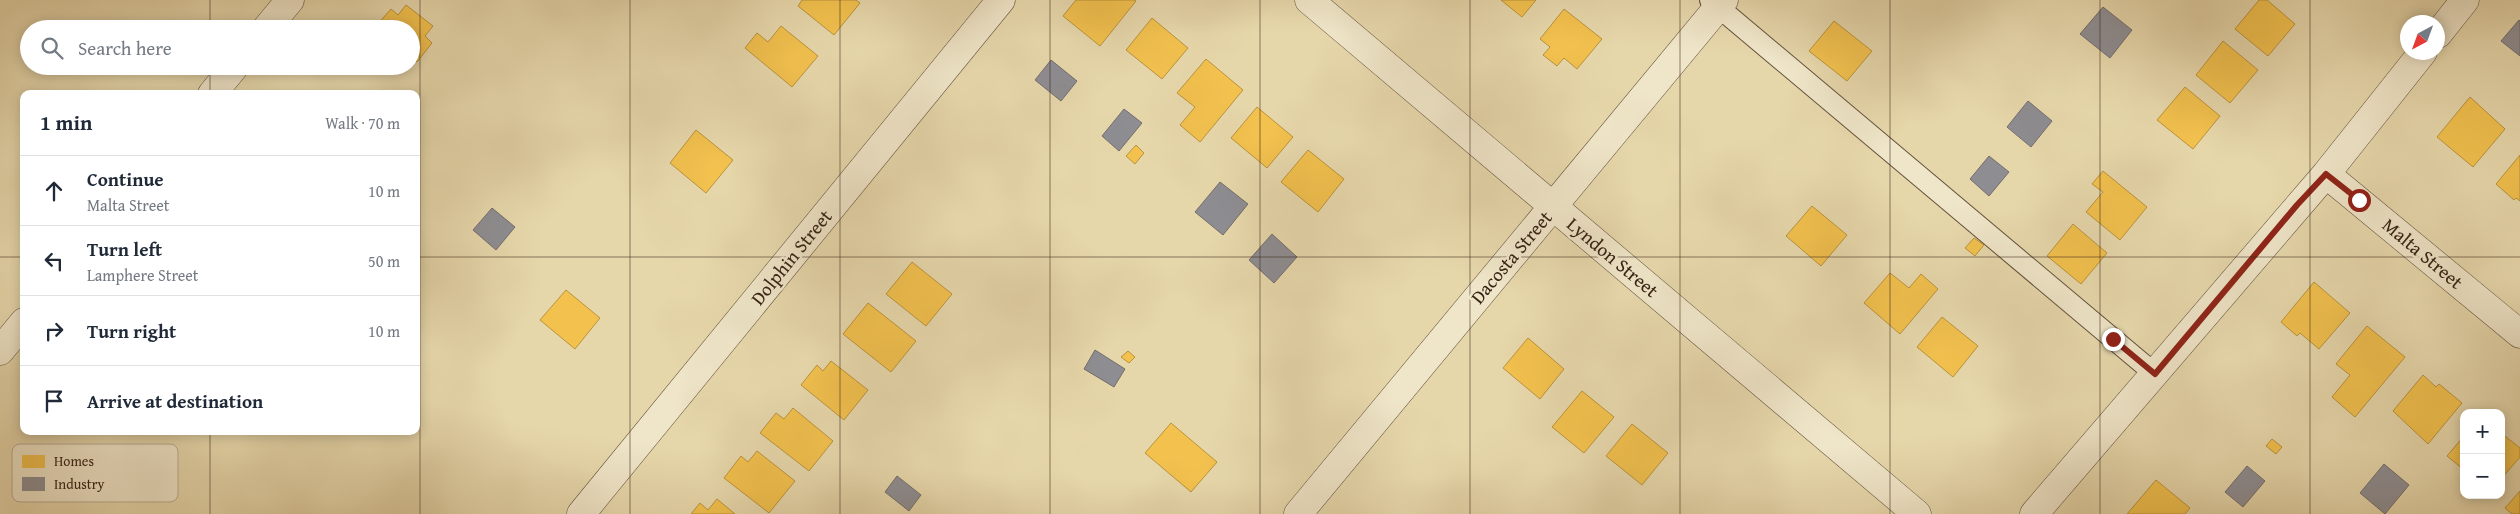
<!DOCTYPE html>
<html lang="en">
<head>
<meta charset="utf-8">
<style>
	body { margin:0; font-family:"Gentium Book Plus",serif; background:#f6f6f7; color:#1f2937 }
	.controls { position:absolute; right:15px; bottom:15px; display:grid; overflow:hidden; border-radius:10px; box-shadow:0 2px 12px #0003 }
	.controls button { width:45px; height:45px; display:grid; place-items:center; padding:0; border:0; border-bottom:1px solid #e0e1e3; background:#fff; color:#1f2937; font:25px sans-serif }
	.compass { position:absolute; left:2400px; top:15px; width:45px; height:45px; border-radius:50%; background:#fff; box-shadow:0 2px 12px #0003; rotate:221deg }
	.stop { position:absolute; width:15px; height:15px; margin:-11px; border:4px solid #8f2418; border-radius:50%; background:#fff }
	.stop.end { background:#8f2418; border-color:#fff; box-shadow:0 1px 5px #0008 }
	.list { margin:0; padding:0; list-style:none }
	h2 { display:flex; justify-content:space-between; align-items:center; height:65px; margin:0; padding:0 20px; font-size:21px }
	h2 small { font-size:16px; font-weight:400; color:#747a83 }
	.list li { display:grid; grid-template-columns:32px 1fr auto; gap:15px; align-items:center; box-sizing:border-box; height:70px; padding:0 20px; border-top:1px solid #e0e1e3 }
	.list b { display:block; font-size:19px; white-space:nowrap }
	.list p { margin:0; font-size:16px; white-space:nowrap; color:#747a83 }
	.list em { font-size:16px; font-style:normal; color:#747a83 }
	.icon { flex:none; width:28px; height:28px; fill:none; stroke:currentColor; stroke-width:2; stroke-linecap:round; stroke-linejoin:round }
	.map { position:relative; flex:none; width:2520px; height:514px; overflow:hidden }
	.search { position:absolute; background:#fff; box-shadow:0 2px 12px #0003; left:20px; top:20px; width:400px; height:55px; display:flex; align-items:center; gap:12px; box-sizing:border-box; padding:0 18px; border-radius:28px; color:#747a83; font-size:19px }
	.panel { position:absolute; background:#fff; box-shadow:0 2px 12px #0003; left:20px; top:90px; width:400px; height:345px; border-radius:10px }
	.map>svg:first-child { display:block }
	.homes { fill:#f2c14e; stroke:#ba923d }
	.industry { fill:#8d8d92; stroke:#736d6d }
	.lines { fill:none; stroke-linecap:round; stroke-linejoin:round }
	.service-casing { stroke:#63503b; stroke-width:22 }
	.minor-casing { stroke:#63503b; stroke-width:29 }
	.service { stroke:#efe5c8; stroke-width:20 }
	.minor { stroke:#efe5c8; stroke-width:28 }
	.route { stroke:#8f2418; stroke-width:6 }
	.grid { fill:none; stroke:#372316; stroke-width:1; stroke-opacity:0.55 }
	.labels { text-anchor:middle; stroke-width:5; stroke-linejoin:round; paint-order:stroke }
	.street-label { font-size:19px; fill:#372316; stroke:#efe5c8 }
	.key { fill:#efe5c8; stroke:#b8ab93; stroke-width:1 }
	.key-label { font-size:14px; fill:#372316 }
</style>
</head>
<body>
<div class="map">
<svg width="2520" height="514" viewBox="0 0 2520 514">
	<rect width="100%" height="100%" fill="#e6d7ab"/>
	<filter id="stains"><feTurbulence type="fractalNoise" baseFrequency=".004" numOctaves="4"/><feColorMatrix values="0 0 0 0 .2 0 0 0 0 .09 0 0 0 0 .02 0 0 0 .5 -.17"/></filter>
	<radialGradient id="worn" r=".72"><stop offset=".6" stop-color="#630" stop-opacity="0"/><stop offset="1" stop-color="#630" stop-opacity=".3"/></radialGradient>
	<path class="homes" d="M802 0H856L860 3 834 35 798 6Z
		M1076 0H1134L1136 1 1100 46 1063 16Z
		M1501 0H1536L1522 17Z
		M2259 0H2267L2295 24 2268 56 2235 29Z
		M406 5 433 26 425 36 432 43 417 62 411 57V29L375 27 391 9 398 15Z
		M1564 9 1602 39 1577 69 1564 58 1557 66 1543 55 1550 47 1540 39Z
		M1152 18 1188 48 1162 79 1126 50Z
		M1834 21 1872 51 1847 81 1809 51Z
		M781 26 818 56 792 87 745 48 757 33 768 42Z
		M2223 41 2258 70 2230 103 2196 75Z
		M1206 59 1243 90 1200 142 1180 125 1195 107 1177 93Z
		M2185 87 2220 116 2193 149 2157 120Z
		M2470 97 2505 129 2473 167 2437 137Z
		M1257 107 1293 137 1267 168 1231 138Z
		M696 130 733 160 706 193 670 163Z
		M1136 145 1144 153 1135 164 1126 156Z
		M1308 150 1344 179 1318 212 1281 182Z
		M2520 155V201L2516 198 2514 200 2496 184Z
		M2103 171 2147 207 2120 240 2086 212 2103 192 2092 184Z
		M1812 206 1847 235 1821 266 1786 236Z
		M2073 224 2107 253 2081 284 2047 256Z
		M1974 238 1984 245 1975 256 1965 248Z
		M912 262 952 294 926 326 886 294Z
		M1890 273 1909 288 1921 274 1938 289 1900 334 1864 303Z
		M2314 282 2350 313 2319 349 2300 333 2297 336 2281 322Z
		M566 290 600 318 575 349 540 320Z
		M868 303 916 341 891 372 843 334Z
		M1942 317 1978 346 1953 377 1917 347Z
		M2367 326 2405 357 2355 417 2332 397 2350 375 2336 364Z
		M1528 338 1564 369 1540 399 1503 368Z
		M1128 351 1135 357 1129 363 1121 357Z
		M831 361 868 390 844 420 801 385 817 365 823 371Z
		M2423 375 2436 387 2439 384 2462 403 2428 444 2393 411Z
		M1582 391 1614 417 1584 453 1552 427Z
		M793 408 833 441 809 471 760 433 776 413 784 419Z
		M1171 423 1217 462 1191 492 1145 453Z
		M1632 424 1668 453 1642 485 1606 456Z
		M2501 433 2520 448V457L2501 479Z
		M2464 436V470L2447 456Z
		M2272 439 2282 447 2276 454 2266 446Z
		M757 451 795 481 769 513 724 478 741 456 748 462Z
		M2156 480 2190 508 2185 514H2127Z
		M2520 491V514H2512L2505 508Z
		M717 499 735 514H691L700 503 708 510Z"/>
	<path class="industry" d="M2103 7 2132 30 2110 58 2080 34Z
		M2519 20 2520 21V56L2501 41Z
		M1051 60 1077 81 1061 101 1035 80Z
		M2028 101 2052 121 2031 147 2007 127Z
		M1124 109 1142 123 1119 151 1102 136Z
		M1989 156 2009 172 1989 196 1970 179Z
		M1220 182 1248 204 1223 235 1195 212Z
		M492 208 515 227 496 250 473 230Z
		M1272 234 1297 257 1274 283 1249 260Z
		M1095 350 1125 369 1114 387 1084 369Z
		M2384 464 2409 485 2385 514 2360 493Z
		M2247 466 2265 481 2243 507 2225 492Z
		M897 476 921 495 909 511 885 492Z"/>
	<g class="lines">
		<defs>
			<path id="service" d="M1710 0 2155 374"/>
			<path id="minor" d="M1309 0 1917 514
				M266 29 290 0
				M2438 34 2465 0
				M212 94 235 66
				M2326 174 2520 334
				M0 351 24 322
				M581 514 1001 0
				M1298 514 1724 0
				M2034 514 2326 174 2423 52"/>
		</defs>
		<use href="#service" class="service-casing"/>
		<use href="#minor" class="minor-casing"/>
		<use href="#service" class="service"/>
		<use href="#minor" class="minor"/>
	</g>
	<g class="lines">
		<path class="route" d="M2113 339 2155 374 2297 205 2326 174 2359 200"/>
	</g>
	<path class="grid" d="M210 0V29M420 0V514M630 0V514M840 0V514M1050 0V514M1260 0V514M1470 0V514M1680 0V514M1890 0V514M2100 0V514M2310 0V514M210 66V94M0 257H24M416 257H2520M210 431V514"/>
	<g class="labels">
		<g class="street-label">
			<text transform="translate(2423 253) rotate(40)" y="7">Malta Street</text>
			<text transform="translate(791 257) rotate(-51)" y="7">Dolphin Street</text>
			<text transform="translate(1511 257) rotate(-50)" y="7">Dacosta Street</text>
			<text transform="translate(1613 257) rotate(40)" y="7">Lyndon Street</text>
		</g>
	</g>
	<rect x="12" y="444" width="166" height="58" rx="8" class="key"/>
	<rect x="22" y="455" width="23" height="13" fill="#f2c14e"/>
	<rect x="22" y="477" width="23" height="14" fill="#8d8d92"/>
	<g class="key-label">
		<text x="54" y="466">Homes</text>
		<text x="54" y="489">Industry</text>
	</g>
	<rect width="100%" height="100%" filter="url(#stains)"/>
	<rect width="100%" height="100%" fill="url(#worn)"/>
</svg>
<div class="controls">
<button>+</button>
<button>−</button>
</div>
<svg class="compass" viewBox="-18 -18 36 36"><path d="M0-13l5 13h-10z" fill="#e53935"/><path d="M0 13l5-13h-10z" fill="#747a83"/></svg>
<div class="stop" style="left:2359px;top:200px"></div>
<div class="stop end" style="left:2113px;top:339px"></div>
<div class="search"><svg class="icon" aria-label="search" viewBox="0 0 24 24"><circle cx="10" cy="10" r="6"/><path d="M15 15l6 6"/></svg>Search here</div>
<section class="panel">
<h2>1 min<small>Walk · 70 m</small></h2>
<ul class="list">
<li><svg class="icon" aria-label="ahead" viewBox="0 0 24 24"><path d="M12 20V5M6 11l6-6 6 6"/></svg><div><b>Continue</b><p>Malta Street</p></div><em>10 m</em></li>
<li><svg class="icon" aria-label="left" viewBox="0 0 24 24"><path d="M17 20v-9H6M10 6l-5 5 5 5"/></svg><div><b>Turn left</b><p>Lamphere Street</p></div><em>50 m</em></li>
<li><svg class="icon" aria-label="right" viewBox="0 0 24 24"><path d="M7 20v-9h11M14 6l5 5-5 5"/></svg><div><b>Turn right</b></div><em>10 m</em></li>
<li><svg class="icon" aria-label="arrive" viewBox="0 0 24 24"><path d="M6 21V4h12l-3 4 3 4H6"/></svg><div><b>Arrive at destination</b></div></li>
</ul>
</section>
</div>
</body>
</html>
